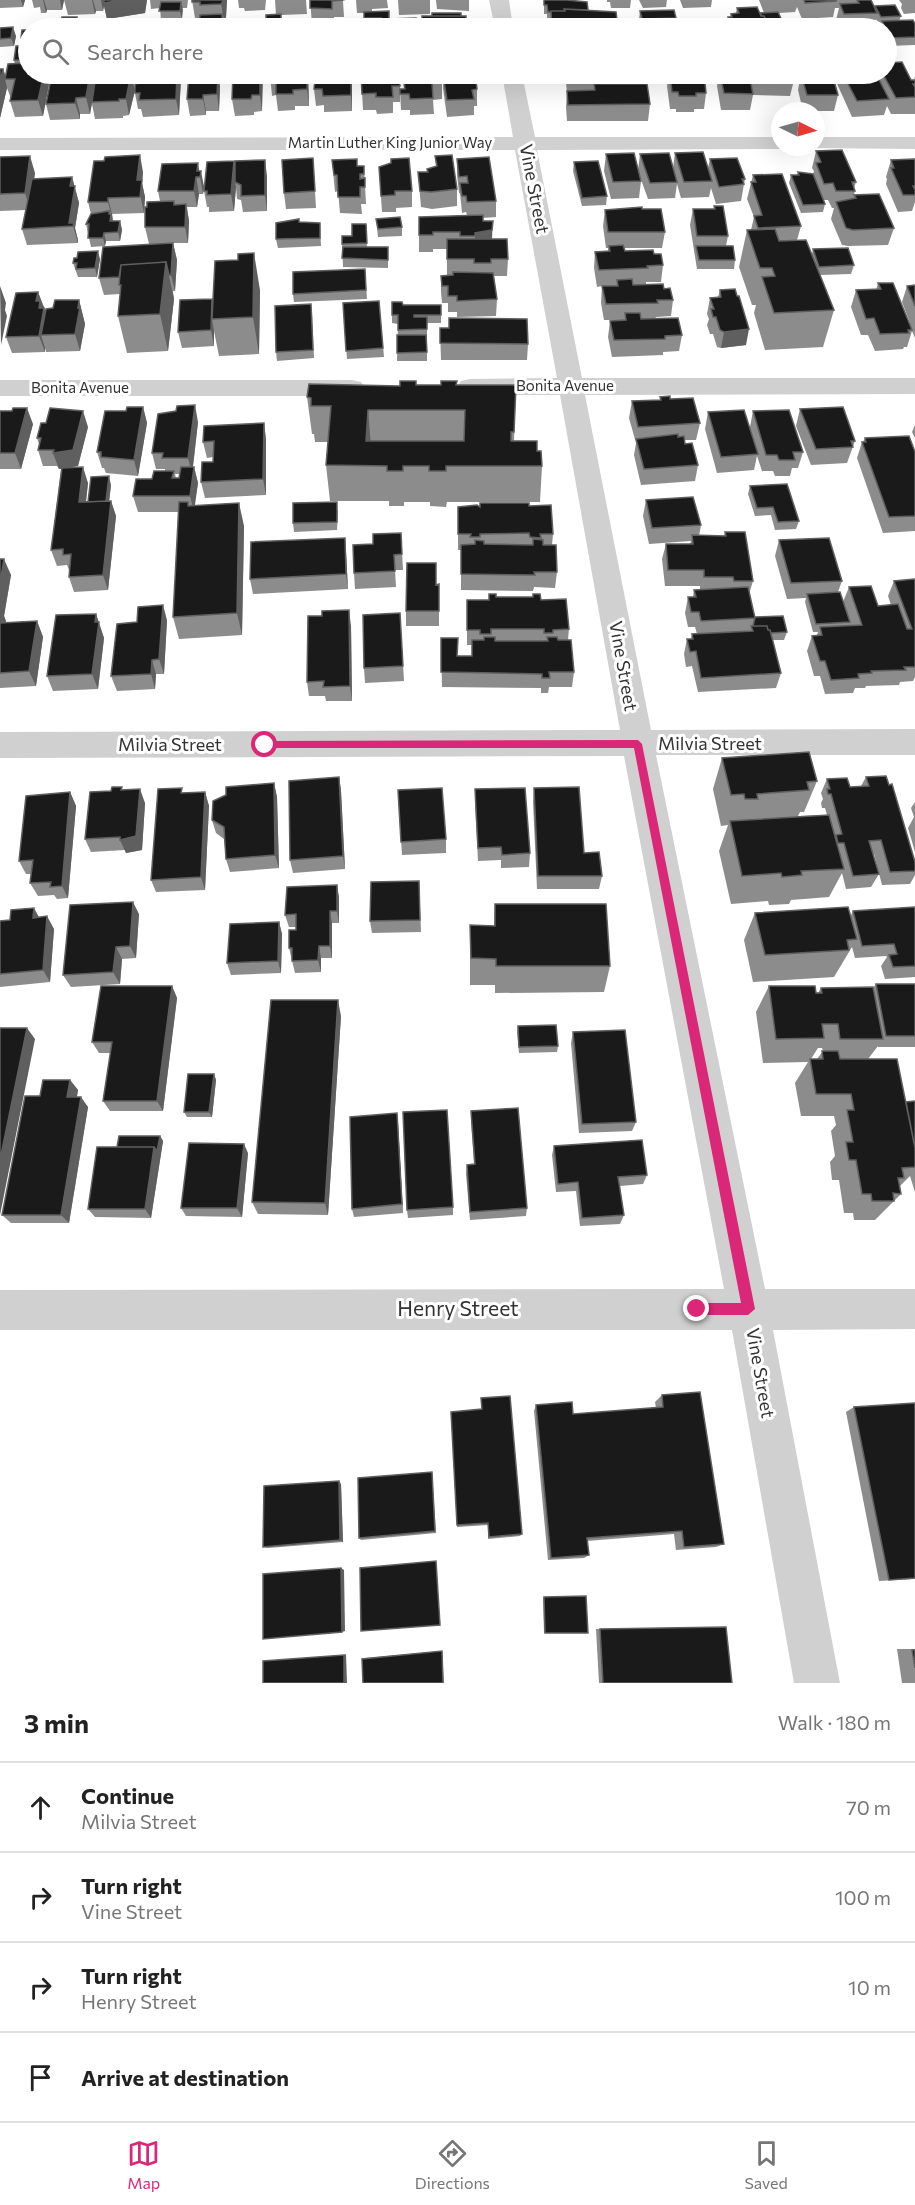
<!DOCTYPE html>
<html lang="en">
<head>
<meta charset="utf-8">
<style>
	body { margin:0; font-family:Commissioner,sans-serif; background:#f6f6f6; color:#222 }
	.compass { position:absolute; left:771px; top:102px; width:54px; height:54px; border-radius:50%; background:#fff; box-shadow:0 6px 24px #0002; rotate:95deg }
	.stop { position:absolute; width:18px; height:18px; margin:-14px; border:4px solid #db2777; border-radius:50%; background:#fff }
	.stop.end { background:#db2777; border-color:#fff; box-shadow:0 2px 6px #0008 }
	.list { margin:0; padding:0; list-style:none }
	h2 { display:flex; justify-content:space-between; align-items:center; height:78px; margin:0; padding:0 24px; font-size:26px }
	h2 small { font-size:20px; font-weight:400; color:#767676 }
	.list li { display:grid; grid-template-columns:39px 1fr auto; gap:18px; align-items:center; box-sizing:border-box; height:90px; padding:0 24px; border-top:2px solid #e0e0e0 }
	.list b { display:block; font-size:22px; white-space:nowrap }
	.list p { margin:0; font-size:20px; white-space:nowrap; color:#767676 }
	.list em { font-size:20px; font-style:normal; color:#767676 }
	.icon { flex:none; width:33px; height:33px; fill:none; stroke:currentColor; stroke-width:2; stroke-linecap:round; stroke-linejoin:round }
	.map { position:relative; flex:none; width:915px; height:1683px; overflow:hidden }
	.search { position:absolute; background:#fff; box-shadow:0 6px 24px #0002; left:18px; right:18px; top:18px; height:66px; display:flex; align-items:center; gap:15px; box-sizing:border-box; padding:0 21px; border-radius:33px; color:#767676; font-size:22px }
	.sheet { height:438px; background:#fff }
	nav { display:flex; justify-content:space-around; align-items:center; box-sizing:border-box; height:84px; border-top:2px solid #e0e0e0; background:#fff; font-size:16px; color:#767676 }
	nav a { display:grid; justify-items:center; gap:3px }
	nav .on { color:#db2777 }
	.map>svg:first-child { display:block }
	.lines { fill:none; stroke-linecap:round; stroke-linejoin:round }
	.minor { fill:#d0d0d0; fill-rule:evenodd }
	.wall { fill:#8c8c8c; fill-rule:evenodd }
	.shaded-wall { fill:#5f5f5f }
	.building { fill:#1a1a1a; stroke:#5f5f5f; stroke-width:1.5; fill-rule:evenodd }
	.route { fill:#db2777 }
	.labels { text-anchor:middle; stroke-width:6; stroke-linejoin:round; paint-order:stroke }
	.far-street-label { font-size:15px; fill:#333; stroke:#fff }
	.street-label { font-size:18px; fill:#333; stroke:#fff }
	.near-street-label { font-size:21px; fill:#333; stroke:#fff }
</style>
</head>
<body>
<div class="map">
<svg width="915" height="1683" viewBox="0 0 915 1683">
	<rect width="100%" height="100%" fill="#fff"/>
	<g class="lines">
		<path class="minor" d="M489 0H509L513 28H495Z
			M502 74H522L535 137H780V147H788L780 149 537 150 582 378H915V394L585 395 651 730 915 729V755H656L765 1289H915V1329L773 1330 840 1683H794L732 1330H0V1290L724 1289 624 756 0 758V732L620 730 560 395H470L461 393 457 387 461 381 470 379 557 378 515 150H0V138L513 137Z
			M816 137H915V149L808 148 816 147Z
			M0 380H352L361 382 365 388 361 394 352 396H0Z"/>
	</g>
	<path class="wall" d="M0 0H25L23 7 0 8Z
		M32 0H64L62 10H47L46 13H41L40 7 34 8Z
		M64 0H147L145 13 107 19 104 6 103 11H96L95 14 68 15Z
		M150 0H188L187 8H182V19L161 20 160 8 151 9Z
		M192 0H227L226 17 223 20V28H200V18H195Z
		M238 0H266L265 10 245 11 244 8H239Z
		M275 0H306L307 14 281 15 282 28H266L276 15Z
		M310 0H346L343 1 344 17H334L333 25 312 24Z
		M356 0H387L388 8 372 9V11L389 19 416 18V28H381V27H365L364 13H357Z
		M398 0H430V14L399 15Z
		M436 0H469V11L437 9Z
		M544 0 588 10 618 28H550V20L547 21V14H544Z
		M607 0H631L630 8H611L610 2H607Z
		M639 0H667L666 7 643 8Z
		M680 0H712L711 7 683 8Z
		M759 0H871L875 8V6L901 16 899 21 915 24V45L888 46 886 43V28H880L881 25H879L876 19 873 28H840L836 20 839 8H835L833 17 802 19 797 7 795 12 779 13 785 27V28H726L728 17H730L731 14 736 13 737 8 760 14 764 13Z
		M899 0H915V13L904 14 901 8 902 4Z
		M640 11 676 18 675 22 689 28H658V27H641L639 19Z
		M77 17 79 25 78 28H60V27Z
		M0 28 16 36 14 46 0 47Z
		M28 30V74H47L49 84 43 116 15 117 10 101 11 96H10L7 88 0 118V69H3L6 76 15 64 14 60 23 46 21 38Z
		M52 74H93L95 82 123 74H138V75H131L135 90 129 115 123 116V118L95 119 92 104 90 114H80V119L50 120 46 104Z
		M226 74H262V111L254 112V115L235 116 232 99 233 76 226 77Z
		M270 74H308L309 106H295V110L278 111 276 95 272 96Z
		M361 74H393L394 78 400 86V102H393V113L377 114 376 110H363Z
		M402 74H441L442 83V99L433 100 434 114 410 115V110H401L400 89H404Z
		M443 74H470L471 82 477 89V106H474V115L447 117 443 88Z
		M566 74H632V84L650 104 648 121H567L566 107 567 93 566 83Z
		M669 74H704L706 93 704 109H694V112H676V109H670L667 86Z
		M719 74H792L794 80 790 96 753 95 750 110H721L717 86Z
		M801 74H886L911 80H914L915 76V114H891L887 106 884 115 852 117 834 77 838 95 834 111H803L798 90Z
		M181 79 179 115 143 117 141 109H138L135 93 141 83Z
		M352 82V111L324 112V105L316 106 314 89Z
		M220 86 219 111H206V115L190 116 187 99Z
		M816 151 856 182 854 188 855 191 853 198 854 195 894 228 888 245 848 246 842 245 831 219 834 208H832L828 200H824L825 204 823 212 801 213 789 183 791 175H797L798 172 813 174 814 171 812 168Z
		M675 153 708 168 710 159 745 179 744 184 741 201 716 204 711 188 709 197 681 198 677 184 675 198 648 199 638 171 640 154 673 168Z
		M606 154 641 181 639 198 611 199 604 171Z
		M435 156 457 189V206L432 209 421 207 418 172H428L436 166Z
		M0 157 35 173 34 179 72 177 79 203 75 228 78 240V243L27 245 22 229 26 210 0 211Z
		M457 159 496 201V217L483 218V221H493L492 239 508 259 507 276H494L497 299 496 316 457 317V312H448V303H442L441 292V276H447V249H433V252H419V235L467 215 466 212 462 213 460 193H459L457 175Z
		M915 159V202L912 211 898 212 886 184 887 179 886 177 891 160Z
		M332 160 357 166H364L366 204H361L362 214 340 213 338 191 335 192Z
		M574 162 607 196 606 205 582 206 573 171Z
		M379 167 412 191V207L396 208V212H382Z
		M235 169 267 176V211L243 212 241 200 237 199 236 187 234 211 209 212V207H207L204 191Z
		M199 171 204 187 203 194H199L197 207H187L189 221 188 243H173L177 260 175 291H173L174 299 168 351 127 353 118 316 120 294 104 295 99 278 169 244H149L145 227 147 207 160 201 158 191Z
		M143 172 142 183 145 197 144 213 112 214 113 221H120L122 230 120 241H106L105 246 91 247 86 224 91 214 88 202Z
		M314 175 316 208 286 209 284 193Z
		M753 175 801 226 797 240 812 254 813 249 854 265 851 274 820 275 834 310 823 347 765 350 754 313 756 305H752L739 267 747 230H751L754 217 747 199Z
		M714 206 728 236 726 246 735 260 734 269H697L690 225 693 209H714Z
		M642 209 665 232 662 248H624L625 251 654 254 663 265 661 282H646V285L664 289 673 300 671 316 656 317 655 319 682 335 679 351 663 352V355L612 357 608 337 610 321 624 320H604L601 303 602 286 597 287 594 268 595 252 608 251V248H606L603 226 605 210Z
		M376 219 402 227V236L378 237Z
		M320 223 321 246 278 248 276 239Z
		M366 224 367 247H388V268L343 267 342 244Z
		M100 259 97 277H78L73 263Z
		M365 269 367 299 294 302 293 294Z
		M878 283 910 323 902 302 907 286 915 285V338L912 331 907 347H904L903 349 875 351 868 335H861L851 307 856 290H876Z
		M260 290 259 354 219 356 214 331V346L182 348 178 332 213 304Z
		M720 290 746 345 721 348 717 347 713 334H710L707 325 709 319 707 314 710 298 718 297Z
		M38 292 46 312 53 308 79 300 85 324 80 351 46 352 45 348V352L12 353 6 337Z
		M379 301 384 357 347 359 343 303Z
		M403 305H441V323H427V361H397L398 324 392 323V315Z
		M312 312 314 358 277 361 276 352Z
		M440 328 528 344 527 360H441Z
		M417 385H516L514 441 537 451 542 466 540 502H447L446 507 430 506V502H404V506H389V501H330L326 465 328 442H315L314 434H312L307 397 400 386Z
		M660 397 670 399 700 423 696 440H684L685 444 698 465 695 481 641 485 634 455 636 443 629 418 632 401 660 400Z
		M143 407 147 423 138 476 106 473 104 468H102L97 452 126 411Z
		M800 409 855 441 847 463 811 465 796 426Z
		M0 411 33 424 21 469H0Z
		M753 411 803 452 798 468H792L790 476H775L773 471H762L757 456 754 470 717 473 705 429 708 412 750 427Z
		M198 422 193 467H194L198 483 194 506 244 526 242 635 179 639 173 617 179 512H138L133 496 152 479 165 471V469H156L152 453ZM175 474H179V478H176Z
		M264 423 266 440V495L205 498 201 482 213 462V457L207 458 203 442Z
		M915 425V438L912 432Z
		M88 427 78 466 68 468 88 483 86 502H88L111 485 109 501H111L116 516 108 590 74 592 69 577V570L67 565 57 566 51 550 61 469H59L57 466H43L38 450 39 444 37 438Z
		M865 438 915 452V531L883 533 857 458 862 442H863Z
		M750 486 799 521 796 529 775 530 771 515 755 516 748 494Z
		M646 500 701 525 699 536H724L725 532 753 581 749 594 755 617 787 632 784 640H773L781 673 776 688 698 692 692 666 686 667 684 654 687 639H691L692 634H697L695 627H688L685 613 688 597H693L694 590 700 589V586H665L662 559 666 544H690L691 541 649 544 643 516Z
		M529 506 553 534 552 545 557 572 555 588 534 587 533 591 461 590V550H458V507Z
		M338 510 337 530 294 532 293 523Z
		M401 533 403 570H395L396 587 355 589 354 573 373 544Z
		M779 540 842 581 838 592 843 602 849 587 878 606 891 605 888 596 894 581 915 579V677L913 681 900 682 899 685 866 686 865 688H855L853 693 825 694 820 676H814L807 651 812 636 817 635 818 632H813L805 602 806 598 787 599 775 556Z
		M346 553 348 589 253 594 250 579Z
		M0 559 11 575 4 616 6 621 5 623 37 621 43 637 36 686 0 688Z
		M439 584V626H406V611L436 585Z
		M489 594 496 597 541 600 569 629 568 640 574 672 572 687H549L548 693H541V688L442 687 441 638 458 656H472V645H467V600H489Z
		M400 613 404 681 365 683 364 668Z
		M96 614 104 638 98 689 53 691 47 676Z
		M167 620 164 674H156L155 689 117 691 111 676Z
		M351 626 352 701H326L325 696H309L307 682Z
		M722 758 817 781 804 812H800L798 816 827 815 825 808H822L821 803 823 799 821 793 827 779 850 787 861 786 866 777 889 785 915 862V875L910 884 882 885 874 854H873L879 874 871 887 846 889 842 873 829 897 791 900 789 904 769 905 768 901 731 904 719 851 728 825 721 826 713 789Z
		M339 777 341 791 345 869 293 873 290 860Z
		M274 783 277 797 279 868 230 872 226 859 224 839 216 833 212 820Z
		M534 788 602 876 599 889H537L533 802Z
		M475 789 530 853 529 867 501 868V860L478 861 475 803Z
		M123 790 145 803 142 850 126 853 125 850 91 852 85 839 111 791Z
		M398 790 446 839V853L402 855Z
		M70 792 76 806 68 898 57 899 54 895 38 896 30 883 31 874H26L19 861Z
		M205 792 209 806 205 890 156 892 151 880 183 793Z
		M915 802V852L908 828 914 817 911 808Z
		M419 881 421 932 372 933 370 921Z
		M337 885 339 898V923H332V958H321V972L295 973 289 948 296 930V927H289L285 915Z
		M495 904 610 966 604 992 495 993V985H470V925L494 926Z
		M915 907V977L885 979 881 966 887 957 886 956 855 958 852 947 834 977 753 982 744 940 755 913 851 915 853 911Z
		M139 914 136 958 122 959 120 984 71 987 63 975Z
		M39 917 54 929 50 982 0 987V921Z
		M279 922 282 934 281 973 231 975 227 963Z
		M876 984H915V1047H878V1046L868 1059 906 1102 915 1101V1192L910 1176 900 1186 901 1194 875 1220H854L853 1213H844L839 1180H832L830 1162 835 1156 831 1131 836 1125 834 1116H801L795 1083 808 1062 763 1063 756 1012 769 986 818 993 821 988H873ZM818 1048H822L823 1051 817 1059H811Z
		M172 986 177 998 163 1111H110L103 1101 111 1053H99L92 1042Z
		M341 1016 328 1215 258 1214 252 1202Z
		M518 1026 558 1046 557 1052 519 1053 517 1032Z
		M573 1032 636 1122 632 1131 579 1133 571 1043Z
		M214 1074 216 1080 212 1117H187L184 1112Z
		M70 1080 78 1090 77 1097 88 1107 69 1223H11L2 1215 40 1096Z
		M471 1111 527 1208 526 1216 470 1220 466 1174 467 1165 474 1164 471 1121Z
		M398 1123 403 1213 354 1217 352 1209Z
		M160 1136 163 1141 151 1218 95 1217 88 1209 117 1147Z
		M554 1146 647 1175 643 1184 620 1186 624 1215 620 1224 580 1226 576 1191 556 1192 552 1155Z
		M248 1153 242 1217 186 1216 181 1208Z
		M453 1207V1215L408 1218 407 1210Z
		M662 1395 724 1544 716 1547 676 1550 674 1534 587 1541 589 1555 584 1558 548 1560 534 1411 536 1405 573 1414 656 1408 655 1402Z
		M481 1398 522 1534 520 1536 488 1539V1525L457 1527 451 1412 481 1409Z
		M854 1407 915 1579 879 1581 846 1412Z
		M432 1472 436 1533 361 1540 359 1538Z
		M341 1484 343 1542 268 1548 263 1547Z
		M586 1596 588 1633H544L543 1597Z
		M726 1627 732 1683H599L596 1629Z
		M897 1649H915V1683H902Z
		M442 1651 444 1683 362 1659 365 1658Z"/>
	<path class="shaded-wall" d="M21 0H25L23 7Z
		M43 0H44L47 10 46 13Z
		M60 0H64L62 10Z
		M92 0H93L96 11 95 14Z
		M101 0H147L145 13 107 19 104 6 103 11Z
		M224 0H227L226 17 224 20 221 4Z
		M181 2 183 10 182 19 180 11Z
		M222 14 223 23V28H222Z
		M77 17 79 25 78 28H75Z
		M13 27 16 36 14 46 11 38Z
		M3 69 6 79H5L7 88 0 118V77Z
		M44 74H47L49 84 43 116 38 100Z
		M90 74H93L95 83 90 114 86 97Z
		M131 74 135 90 129 115 126 99Z
		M177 74H180L181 79 179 115 176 99Z
		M218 74 220 86 219 111 217 94Z
		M260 74H262L263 79 262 111 260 95Z
		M307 74H308L309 106 307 89Z
		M351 74 352 82V111L351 95Z
		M203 95 206 111V115L203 99Z
		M76 98 80 114V119L75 103Z
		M140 155 143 172 142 183 145 197 144 213 137 180Z
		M30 156 35 173 30 209 25 193Z
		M265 160 267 176V211L265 195Z
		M234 161 236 178 235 182 236 187 234 211 231 194Z
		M198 163 200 176 201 171 204 187 203 194 200 177 197 171Z
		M72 177 79 203 75 228 78 240V243L73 226 69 223 70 186Z
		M196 177 199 194 197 207 194 191Z
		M108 198 112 214 113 222 110 221 109 211 111 217V214L108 202Z
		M186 204 189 221 188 243 185 227Z
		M120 221 122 230 120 241 118 232Z
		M492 230V247L475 249V233Z
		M104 233 106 241 105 246 103 238Z
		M173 243 177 260 175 291 171 275Z
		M98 251 100 259 97 277 95 268Z
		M254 253 260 290 259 354 253 317Z
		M166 262 174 299 168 351 160 314Z
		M0 286 6 303 5 310 7 316 1 345Z
		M38 292 50 324 41 335 45 348V352L39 336 36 301Z
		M212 299 215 315 212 319 214 331V346L211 330Z
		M79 300 85 324 80 351 75 334Z
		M749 329 746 345 721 348 724 332Z
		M195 405 198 422 192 474 188 458Z
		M143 407 147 423 138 476 134 460Z
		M27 408 33 424 21 469 15 453Z
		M368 410 371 446 366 441Z
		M83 411 88 427 78 466 59 469 53 453Z
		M264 423 266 440V495L263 479Z
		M83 467 88 483 84 518 79 502Z
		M194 467 198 483 194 512 190 496Z
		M109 476 111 485 108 511 105 503Z
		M111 501 116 516 108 590 103 575Z
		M239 503 244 526 242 635 237 613Z
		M345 538 346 553 348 589 346 574Z
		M4 559 11 575 4 616 6 621 0 642V583Z
		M163 605 167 620 164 674 159 659Z
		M349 610 351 626 352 701 350 686Z
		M96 614 104 638 98 689 92 674Z
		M37 621 43 637 36 686 29 671Z
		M152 660 156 674 155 689 151 674Z
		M339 777 341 791 345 869 343 856Z
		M274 783 277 797 279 868 275 855Z
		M140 789 145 803 142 850 126 853 120 840Z
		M70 792 76 806 68 898 62 886Z
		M205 792 209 806 205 890 201 877Z
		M337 885 339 898V923L337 911Z
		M133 902 139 914 136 958 130 946Z
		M34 908 41 921 33 918Z
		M330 911 332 923V958L330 946Z
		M47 916 54 929 50 982 43 970Z
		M279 922 282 934 281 973 278 961Z
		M319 946 321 958V972L318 960Z
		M116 947 122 959 120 984 113 972Z
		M172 986 177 998 163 1111 157 1101Z
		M338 1000 341 1016 328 1215 325 1203Z
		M27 1028 35 1039 0 1215V1160Z
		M214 1074 216 1080 212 1117 209 1112Z
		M70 1080 78 1090 75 1107 67 1097Z
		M81 1097 88 1107 69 1223 61 1215Z
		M397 1113 398 1123 403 1213 402 1204Z
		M160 1136 163 1141 151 1218 145 1209 154 1147Z
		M244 1144 248 1153 242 1217 237 1208Z
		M339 1481 341 1484 343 1542 340 1540Z
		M341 1568 344 1570 345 1631 342 1632Z
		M346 1654 347 1683H344V1655Z"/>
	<path class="building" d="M104 0H121L104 3Z
		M192 0H224L221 4 200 5V2H192Z
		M310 0H343L332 1V9L310 8Z
		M544 0H567L587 2 588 10 564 9 565 11H551V12H548L547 5H544Z
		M804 0H836V1L805 3Z
		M857 0H871L877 13 844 14 840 4 859 3Z
		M161 2H181L180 11H159Z
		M895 5 901 16 881 17 875 6Z
		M757 7 761 16H764L768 27 731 28 728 17H732L731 14 739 13 737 8Z
		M564 9 616 12 618 28H552L551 11H565Z
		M674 10 676 18 642 19 640 11Z
		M389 11V19L416 18V26H381V18H364V12Z
		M778 12 785 27 775 28 773 22 767 23 764 16H762L760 13Z
		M432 13H461V16H432Z
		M222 14V25L199 26 200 15Z
		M281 14V28H266V15Z
		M422 16H466V28H432V27H422Z
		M62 17H77L75 27H60Z
		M913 20 915 24V37L890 38 882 21Z
		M659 22H687L689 28H660Z
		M13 27 11 38 0 39V28Z
		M22 30H28V37L21 38Z
		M16 46H28V60H14Z
		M902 62 911 80H914L915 81V84H913L915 87V97L896 98 883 74H886V63Z
		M28 63V74H44L38 100 10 101 15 79H5L8 64Z
		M0 69H3L0 82Z
		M52 74H90L86 97 76 98 75 103 46 104Z
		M131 74 126 99H119V101L92 102 96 75Z
		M142 74H177L176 99 139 100 140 93H135V84L141 83Z
		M189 74H218L217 94 203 95V99H187Z
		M233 74H260V95H252L251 99H232Z
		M270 74H307V89L293 90V94H276V83H274L275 79H270Z
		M323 74H351V95L323 96 322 89H314L315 80H322Z
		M361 74H393L394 75H391V78L399 77 400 86H392L393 97H376V93L362 94Z
		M403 74H441L442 83H432L433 98 410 99 409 94H400V89H405Z
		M443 74H469L471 82H476L477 89 472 90 474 99 447 100Z
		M567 74H632L633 77H568Z
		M670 74H704L706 93H696V96H679L678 92H672Z
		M720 74H749L753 94 724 93Z
		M755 74H792L794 80 756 79Z
		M801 74H832L838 95H807Z
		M843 74H876L889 99 857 101Z
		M594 84H647L650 104 568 105 567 91 595 90Z
		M842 150 856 182H852L855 191H836L833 183 824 184 816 163 821 162 816 151Z
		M703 152 712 181 684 182 675 153Z
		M634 153 641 181 613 182 606 154Z
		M669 153 677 182 650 183 640 154Z
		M140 155 137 180H142L140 197 108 198V202H88L94 161H104L105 157Z
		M452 155 457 189 431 192 420 191 418 172H428L427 169 437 166 435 156Z
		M30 156 25 193 0 194V157Z
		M489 157 496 201 467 202 466 196H462L460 183H468L467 176 459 177 457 159Z
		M313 158 315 191 284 193 282 160Z
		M409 158 412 191H395V195L381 196 379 167 391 163V159Z
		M737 158 745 179H742L744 184 719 187 710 159Z
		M357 159V166H364V174H360V179L365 178V187H360V197H338L337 175H334L332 160Z
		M915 159V186H913L915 190V195H903L891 168H894L891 160Z
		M265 160V195L241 196V185L235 182V161Z
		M234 161 231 194 207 195V191H204L207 162Z
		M598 161 607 196 582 198 574 162Z
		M198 163 197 171H201L200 177H196L194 191H158L162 164Z
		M798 172 813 174 825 204 803 205 791 175H799Z
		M782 174 801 226 758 228 754 216 762 215 751 182H756L753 175Z
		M72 177 70 186H75L69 223H74L73 226 22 229 32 179Z
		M879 194 894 228 853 230 846 228 836 202 856 198 854 195Z
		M174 201V205L186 204 185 227H145V207H147V202Z
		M714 206H723L728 236H697L693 209H715Z
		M642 207V209H661L665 232H608L605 210Z
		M109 211V214H111L110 221H120L118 232 104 233 103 238H88L89 224H86L91 214Z
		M483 215V221H493L492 230 475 233V236H460V232H433V235H419V217Z
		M400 217 402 227 378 229 376 219Z
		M299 219V222L320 223V238L276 239V223Z
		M352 224H366L367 243 342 244V236H352Z
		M775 229 779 241 806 240 834 310 774 313 762 277 775 276 772 268H760L747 230Z
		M447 239H507L508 259H491V263H474V259H447Z
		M173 243 171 275H169L166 262 121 265 119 277 99 278 103 247Z
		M623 245 625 251 653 250 654 254H661L663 265 647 266 648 268 599 270 595 252 610 251 609 246Z
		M696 246H733L735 260H699Z
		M343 247H388V260L342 258Z
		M848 248 854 265 819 267 813 249Z
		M98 251 95 268 76 269 77 263H73L74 258H77L78 252Z
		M254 253 253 317 212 319 215 261 238 260V254Z
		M166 262 160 314 118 316 121 285H119L121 265Z
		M365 269 366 290 293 294V272Z
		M453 272 493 273 497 299 457 301V296H448V286H442L441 276 453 275Z
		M632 279 633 285 663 284 664 289 670 288 673 300H657L658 303 606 304 602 286H618L617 280Z
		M878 283H893L912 330H908L909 333 880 334 874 318 866 319 856 290 881 289Z
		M915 285V306L907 286Z
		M735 289 737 296H739L749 329 724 332 720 330 716 317H713L711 309H714L710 298 721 297 720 290Z
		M38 292 36 301H40L39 308H44L39 336 6 337 16 293Z
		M212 299 211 330 178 332 180 300Z
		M55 300H79L78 308 80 307 75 334 41 335 46 309 53 308Z
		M379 301 383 348 346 351 343 303Z
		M392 302H402L403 305H441V315H414V317H427V329L398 330V315H392Z
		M311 304 313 350 276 352 275 306Z
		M625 313H640L641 319 678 318 682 335 665 336V339L614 340 610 321 626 320Z
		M449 318 527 319 528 344 440 343V328H449Z
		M397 335H426L427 352 397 353Z
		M400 381H416V385H441V381H457L456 385H516L514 432H511V441H537V451H541L542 466H446V471H429V466H403V471H387V466L326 465 331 406H311V398L307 397 309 384 400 386ZM368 410H465L464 441H366Z
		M670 396V399L693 398 700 423 638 427 632 401 661 400 660 397Z
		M195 405 188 458H162L163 453H152L158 414 176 411 177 406Z
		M127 407H143L134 460 101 457V452H97L105 411H126Z
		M843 407 855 441H851L853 447 816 449 800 409Z
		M13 408H27L15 453H0V411H12Z
		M50 408 83 411 73 450 53 453 54 450H38L41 438H37L41 423H46Z
		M744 410 758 454 721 457 708 412Z
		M789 410 803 452H793L795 460H779L777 455H766L753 411Z
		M264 423 263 479 201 482 202 462H213L214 441 203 442 204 426Z
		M678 434V437L684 436 685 444 692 443 698 465 644 469 636 439Z
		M909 436 915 452V516L889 517 862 442H866L865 438Z
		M83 467 79 502 111 501 103 575 69 577 71 554 63 555V549L51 550 62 468Z
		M181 467H194L190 496H133L136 479H152L154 471H174L172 478H179Z
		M109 476 106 501 88 502 91 477Z
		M787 484 799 521 778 522 773 507 757 508 750 486Z
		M693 497 701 525 652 528 646 500Z
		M179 502H188V506L239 503 237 613 173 617Z
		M337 502V522L293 523V503Z
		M480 503H529V506L551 505 553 534H540L541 538 530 537 529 533 480 534V537H470L471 534H458V507L477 505 480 507Z
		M725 532H745L753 581H734L733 577H704V570H668L666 544H693L692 535 726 536Z
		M401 533 402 554 394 555 395 571 354 573 353 545 373 544V534Z
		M345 538 346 574 250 579 251 542Z
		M829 538 842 581 791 583 779 540Z
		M533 539 543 540V545H556L557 572H534L535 575 461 574V545L475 544V540L484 541V544L533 545Z
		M0 559H4L0 583Z
		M407 563H436V585L439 584V611H406Z
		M915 579V667H904L906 670 871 671 872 673 858 674 859 678 831 680 825 661H820L812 636 822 635 820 627 862 625 849 587 871 586 878 606 898 604 907 629H912L894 581Z
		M748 587 755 618 701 621 699 612H691L688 597H696L694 590Z
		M840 592 850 622 816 624 807 594Z
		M489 594H496V597H533V594H540L541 600 566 599 569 629 553 630V633H544V629H491V634H480V630H467V600H489Z
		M163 605 159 659 152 660 151 674 111 676 117 624 137 622 138 607Z
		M349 610 350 686 323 687 324 681 307 682 308 616H322V611Z
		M400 613 403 666 364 668 363 615Z
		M96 614 95 622H99L92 674 47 676 56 615Z
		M783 616 787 632 771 633 770 630H768L767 626H753L755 617Z
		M37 621 29 671 0 673V623Z
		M751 626H767L768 630H770L781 673 701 678 696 651 690 652 687 639H693L692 634 753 631Z
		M484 637H495V641H548L547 637H557L558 640H571L574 672H549L550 678H542V674L441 672V638H458L457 656H472V640H484Z
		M809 752 817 781 807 782 809 790 757 794 758 799H745L744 794 731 795 722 758Z
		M886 776 889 785 892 784 915 862V871L890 872 881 840 869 841 879 874 853 876 844 843H838L836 835 842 834 831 794H828L827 789H830L827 779 847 778 850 787 869 786 866 777Z
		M339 777 343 856 290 860 289 781Z
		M274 783 275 855 226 859 224 827 212 820 213 801 226 795V787Z
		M112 787H122L121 790 140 789 136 836 120 840V837L85 839 90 792 111 791Z
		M579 787 584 853 599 852 602 876H538L534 788Z
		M182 788 181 793 205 792 201 877 151 880 158 789Z
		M442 788 446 839 401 842 398 790Z
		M525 788 530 853 502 855 501 847 478 848 475 789Z
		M70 792 62 886 50 887 51 882 30 883 33 860 19 861 26 796Z
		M829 815 844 869 801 871 802 875 782 877 781 873 742 876 730 821Z
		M419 881 420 920 370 921 371 882Z
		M337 885V911H330V946H319L318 960 292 961V948H289V930H296V914L285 915 287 887Z
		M133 902 130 946 116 947 113 972 63 975 70 905Z
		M495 904H606L610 966H496V959L471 958 470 925 495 926Z
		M848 907 857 939 847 940 849 950 765 955 755 913Z
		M915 907V966L893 967 889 955 897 954 894 944 862 946 853 911Z
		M34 908 33 918 47 916 43 970 0 974V921L10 920 11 910Z
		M279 922 278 961 227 963 230 924Z
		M876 984H915V1036H886Z
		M101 986H172L157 1101H103L112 1042H92Z
		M769 986H815L816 993H822L821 988 873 987 883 1039H840L838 1024H822L824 1038 776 1039Z
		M271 1000H338L325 1203 252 1202Z
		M556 1025 558 1046 519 1047 518 1026Z
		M0 1028H27L0 1160Z
		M625 1030 636 1122 582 1124 573 1032Z
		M822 1051H838L840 1059H897L915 1148V1167L902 1168 904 1178H898L901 1194 893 1193 894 1201H872L871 1194H862L856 1160H849L846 1142H853L847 1110H854L851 1094H816L810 1059H823Z
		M188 1074H214L209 1112H184Z
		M43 1080H70L67 1097H81L61 1215H2L25 1096H40Z
		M915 1101V1148L906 1102Z
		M518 1108 527 1208 470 1212 467 1165 475 1164 471 1111Z
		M447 1110 453 1207 407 1210 403 1112Z
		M397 1113 402 1204 352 1209 350 1117Z
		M119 1136H160L157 1151 154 1147H117Z
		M642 1140 647 1175 618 1177 624 1215 582 1218 578 1182 558 1184 554 1146Z
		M189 1143 244 1144 237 1208H181Z
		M97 1147H154L145 1209H88Z
		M700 1392 724 1544 684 1547 682 1531 587 1538 589 1555 551 1558 536 1405 572 1402 573 1414 663 1407 662 1395Z
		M510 1396 522 1534 489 1537 488 1523 457 1525 451 1412 482 1409 481 1398Z
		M915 1403V1578L889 1580 854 1407Z
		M432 1472 435 1531 359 1538 358 1478Z
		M339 1481 340 1540 263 1547 264 1486Z
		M436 1561 440 1625 361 1631 360 1568Z
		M341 1568 342 1632 263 1639V1574Z
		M586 1596 588 1633H545L544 1597Z
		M726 1627 732 1683H603L600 1629Z
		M912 1650H915V1668Z
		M442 1651 443 1683H363L362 1659Z
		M344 1655V1683H263V1661Z"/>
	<path class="route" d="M638 740 642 744 755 1309 748 1315H697L691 1309 697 1303H741L634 748H265L260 745 265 741Z"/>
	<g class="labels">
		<g class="far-street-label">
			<text x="390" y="148">Martin Luther King Junior Way</text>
			<text x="565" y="391">Bonita Avenue</text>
			<text x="80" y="393">Bonita Avenue</text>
		</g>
		<g class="street-label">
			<text transform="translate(534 189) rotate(79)" y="6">Vine Street</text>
			<text transform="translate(623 666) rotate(80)" y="6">Vine Street</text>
			<text x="710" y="750">Milvia Street</text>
			<text x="170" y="751">Milvia Street</text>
			<text transform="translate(760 1373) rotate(80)" y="6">Vine Street</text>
		</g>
		<g class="near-street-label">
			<text x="458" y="1316">Henry Street</text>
		</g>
	</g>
</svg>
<svg class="compass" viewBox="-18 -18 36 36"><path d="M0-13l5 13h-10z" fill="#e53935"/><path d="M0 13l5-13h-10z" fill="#767676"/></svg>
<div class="stop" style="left:265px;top:745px"></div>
<div class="stop end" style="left:697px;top:1309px"></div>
<div class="search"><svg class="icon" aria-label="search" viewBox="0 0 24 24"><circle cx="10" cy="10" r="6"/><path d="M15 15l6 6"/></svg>Search here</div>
</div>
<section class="sheet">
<h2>3 min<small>Walk · 180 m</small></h2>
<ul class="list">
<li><svg class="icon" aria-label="ahead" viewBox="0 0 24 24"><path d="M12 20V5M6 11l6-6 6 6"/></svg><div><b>Continue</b><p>Milvia Street</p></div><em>70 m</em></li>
<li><svg class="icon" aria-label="right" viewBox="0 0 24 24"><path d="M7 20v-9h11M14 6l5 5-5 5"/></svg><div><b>Turn right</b><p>Vine Street</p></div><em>100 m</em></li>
<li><svg class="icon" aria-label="right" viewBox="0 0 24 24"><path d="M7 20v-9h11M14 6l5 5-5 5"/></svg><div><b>Turn right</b><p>Henry Street</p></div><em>10 m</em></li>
<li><svg class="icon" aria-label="arrive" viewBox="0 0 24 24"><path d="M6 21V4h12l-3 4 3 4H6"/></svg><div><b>Arrive at destination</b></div></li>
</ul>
</section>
<nav>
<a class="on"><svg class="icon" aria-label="map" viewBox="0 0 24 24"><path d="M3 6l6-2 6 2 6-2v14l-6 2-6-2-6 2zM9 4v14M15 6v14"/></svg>Map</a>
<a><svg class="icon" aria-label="directions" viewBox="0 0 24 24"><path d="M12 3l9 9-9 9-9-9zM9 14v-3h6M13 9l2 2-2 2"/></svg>Directions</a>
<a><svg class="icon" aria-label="saved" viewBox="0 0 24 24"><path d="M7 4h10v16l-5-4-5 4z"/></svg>Saved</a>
</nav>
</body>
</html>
